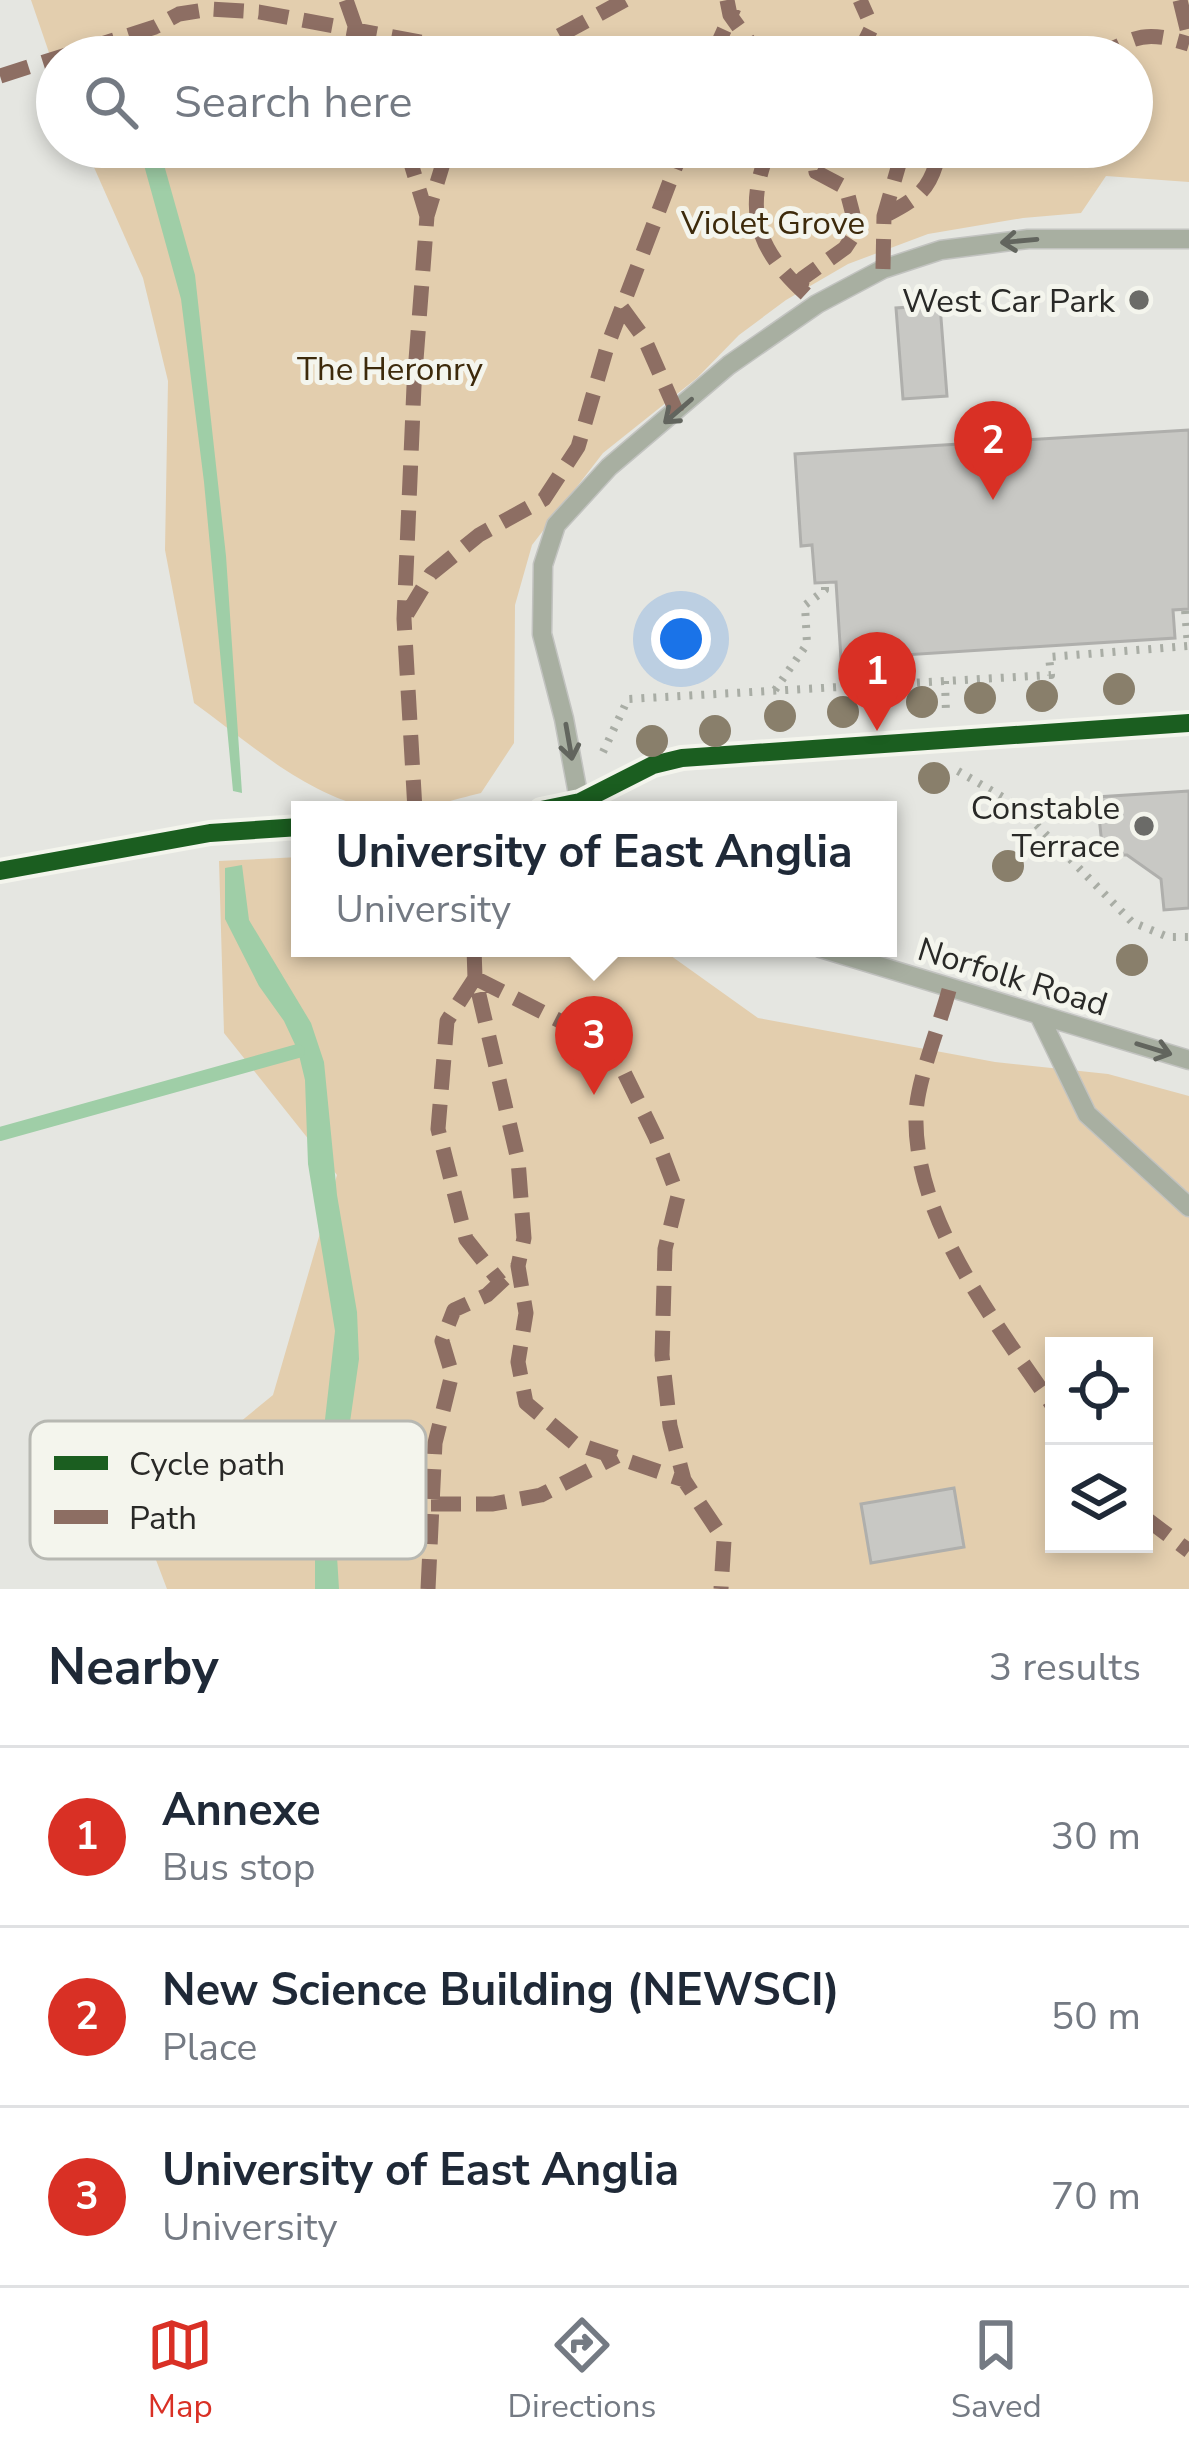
<!DOCTYPE html>
<html lang="en">
<head>
<meta charset="utf-8">
<style>
	body { margin:0; font-family:"Nunito Sans",sans-serif; background:#f2f2f3; color:#1f2937 }
	.controls { position:absolute; right:36px; bottom:36px; display:grid; overflow:hidden; border-radius:0px; box-shadow:0 6px 18px #0003 }
	.controls button { width:108px; height:108px; display:grid; place-items:center; padding:0; border:0; border-bottom:3px solid #e0e1e3; background:#fff; color:#1f2937; font:60px sans-serif }
	.you { position:absolute; left:681px; top:639px; width:42px; height:42px; margin:-30px; border:9px solid #fff; border-radius:50%; background:#1a73e8; box-shadow:0 0 0 18px #1a73e833 }
	.badge { display:grid; place-items:center; width:78px; height:78px; border-radius:50%; background:#d93025; color:#fff; font-size:39px; font-weight:700 }
	.pin { position:absolute; translate:-50% -99px; filter:drop-shadow(0 3px 6px #0008) }
	.pin::after { content:''; position:absolute; top:63px; width:42px; height:36px; background:inherit; clip-path:polygon(0 0,100% 0,50% 100%) }
	.popup { position:absolute; left:291px; top:801px; width:606px; height:156px; box-sizing:border-box; display:grid; place-content:center; border-radius:0px; background:#fff; filter:drop-shadow(0 3px 9px #0005); font-size:39px; white-space:nowrap; color:#747a83 }
	.popup b { font-size:45px; color:#1f2937 }
	.popup::after { content:''; position:absolute; left:50%; top:100%; margin-left:-24px; border:24px solid transparent; border-top-color:#fff }
	.list { margin:0; padding:0; list-style:none }
	h2 { display:flex; justify-content:space-between; align-items:center; height:156px; margin:0; padding:0 48px; font-size:51px }
	h2 small { font-size:39px; font-weight:400; color:#747a83 }
	.list li { display:grid; grid-template-columns:78px 1fr auto; gap:36px; align-items:center; box-sizing:border-box; height:180px; padding:0 48px; border-top:3px solid #e0e1e3 }
	.list b { display:block; font-size:45px; white-space:nowrap }
	.list p { margin:0; font-size:39px; white-space:nowrap; color:#747a83 }
	.list em { font-size:39px; font-style:normal; color:#747a83 }
	.icon { flex:none; width:66px; height:66px; fill:none; stroke:currentColor; stroke-width:2; stroke-linecap:round; stroke-linejoin:round }
	.map { position:relative; flex:none; width:1189px; height:1589px; overflow:hidden }
	.search { position:absolute; background:#fff; box-shadow:0 6px 18px #0003; left:36px; right:36px; top:36px; height:132px; display:flex; align-items:center; gap:30px; box-sizing:border-box; padding:0 42px; border-radius:66px; color:#747a83; font-size:45px }
	.sheet { height:696px; background:#fff }
	nav { display:flex; justify-content:space-around; align-items:center; box-sizing:border-box; height:168px; border-top:3px solid #e0e1e3; background:#fff; font-size:33px; color:#747a83 }
	nav a { display:grid; justify-items:center; gap:6px }
	nav .on { color:#d93025 }
	.map>svg:first-child { display:block }
	.green { fill:#e3ceae; fill-rule:evenodd }
	.water { fill:#9fcea7 }
	.lines { fill:none; stroke-linecap:round; stroke-linejoin:round }
	.stream { stroke:#9fcea7; stroke-width:14 }
	.building { fill:#c8c8c4; stroke:#afafac; stroke-width:3 }
	.service-casing { stroke:#c2c3c0; stroke-width:21 }
	.path { stroke:#a9ada5; stroke-width:8; stroke-dasharray:3 9; stroke-linecap:butt }
	.service { stroke:#a8afa1; stroke-width:18 }
	.quiet { stroke:#8d6e63; stroke-width:15; stroke-dasharray:30 15; stroke-linecap:butt }
	.cycleway-casing { stroke:#f4f5ed; stroke-width:26 }
	.cycleway { stroke:#1b5e20; stroke-width:18 }
	.tree { fill:#897f6b }
	.oneway { stroke:#62655e }
	.poi-dot { fill:#6b6b68; stroke:#f4f5ed; stroke-width:4.5 }
	.labels { text-anchor:middle; stroke-width:10; stroke-linejoin:round; paint-order:stroke }
	.park-label { font-size:33px; fill:#3d2a0b; stroke:#f4f5ed }
	.poi-label { font-size:33px; fill:#292927; stroke:#f4f5ed; text-anchor:end }
	.street-label { font-size:33px; fill:#292927; stroke:#f4f5ed }
	.key { fill:#f4f5ed; stroke:#b7b8b2; stroke-width:3 }
	.key-label { font-size:33px; fill:#292927 }
</style>
</head>
<body>
<div class="map">
<svg width="1189" height="1589" viewBox="0 0 1189 1589">
	<rect width="100%" height="100%" fill="#e5e6e1"/>
	<path class="green" d="M31 0H1189V182L1106 176 1081 213 1023 218 928 234 848 264 786 300 739 335 697 378 603 453 532 545 515 605 514 743 481 793C450 800 412 815 380 810 308 798 251 744 194 703L165 550 168 381 143 278 85 147H1132V57H57V76Z
		M300 857V948H660L758 1018 995 1062 1108 1074 1189 1096V1589H167L136 1507 273 1395 337 1175 224 1033 219 861ZM1054 1346H1144V1544H1054Z"/>
	<path class="water" d="M139 147H159L195 275 226 556 242 793 233 791 204 482 181 299Z
		M242 865 249 920 311 1023 324 1062 337 1195 357 1312 359 1359 336 1520 314 1517 335 1331 308 1164 305 1080 298 1051 284 1021 259 986 225 919V868Z
		M315 1540H336L339 1589H315Z"/>
	<g class="lines">
		<path class="stream" d="M0 1134 298 1051"/>
	</g>
	<path class="building" d="M940 305 947 396 903 399 896 308Z
		M1189 430V609L1173 610 1175 638 841 659 836 582 815 583 812 545 801 546 795 454Z
		M1189 791V908L1164 910 1161 879 1127 855H1103L1097 797Z
		M954 1488 964 1547 871 1563 861 1504Z"/>
	<g class="lines">
		<defs>
			<path id="service" d="M580 802 653 765 682 758 1189 723
				M581 810 564 719 542 634 543 565 556 525 609 467 729 365 817 304 883 269 941 250 1028 239H1189
				M820 948 1189 1060
				M1039 1015 1087 1114 1189 1207"/>
		</defs>
		<use href="#service" class="service-casing"/>
		<path class="path" d="M945 681 946 714
			M775 690 807 644 805 605 825 590V583
			M603 752 628 699 1051 675 1049 657 1188 646 1185 610
			M958 771 1018 806 1132 922 1168 937H1189"/>
		<use href="#service" class="service"/>
		<path class="quiet" d="M346 0 366 57
			M727 0 730 15 760 57
			M1180 0 1189 37
			M520 57 625 0
			M712 57 734 8
			M857 57 872 27 860 0
			M1092 57C1140 39 1136 28 1189 44
			M0 76 155 27 179 14 210 9 259 12 426 43 477 57
			M406 147 427 216
			M770 147C740 217 761 256 817 304
			M830 147 861 158 928 147
			M884 216C921 197 932 188 940 147
			M883 269 884 216 904 147
			M800 290 803 278 845 248 857 230 846 188 816 172 814 156 820 147
			M622 308 644 338 677 413
			M407 614 431 574 479 535 544 499 578 447 607 347 683 147
			M415 810 404 619 414 386 427 216 448 147
			M474 948 475 978 518 1160 524 1238 518 1266 526 1313 518 1362 526 1403 574 1443 684 1480
			M475 978 570 1026 620 1064 656 1138 678 1196 665 1249 662 1355 670 1426 684 1480 724 1540 721 1589
			M475 978 447 1021 438 1129 466 1239 500 1282
			M949 990C940 1024 917 1081 916 1114 913 1220 997 1324 1054 1408
			M431 1504H493L541 1495 617 1456
			M1144 1517 1189 1551
			M428 1589 435 1443 452 1374 442 1341 454 1310 487 1295 518 1266"/>
		<defs>
			<path id="cycleway" d="M541 810 580 802 653 765 682 758 1189 723
				M0 871 210 833 300 827"/>
		</defs>
		<use href="#cycleway" class="cycleway-casing"/>
		<use href="#cycleway" class="cycleway"/>
	</g>
	<g class="tree">
		<circle cx="1119" cy="689" r="16"/>
		<circle cx="1042" cy="696" r="16"/>
		<circle cx="980" cy="698" r="16"/>
		<circle cx="922" cy="702" r="16"/>
		<circle cx="843" cy="712" r="16"/>
		<circle cx="780" cy="716" r="16"/>
		<circle cx="715" cy="731" r="16"/>
		<circle cx="652" cy="741" r="16"/>
		<circle cx="934" cy="778" r="16"/>
		<circle cx="1008" cy="866" r="16"/>
		<circle cx="1132" cy="960" r="16"/>
	</g>
	<defs><path id="oneway-shaft" d="M-6 0H5M1.5-3L5.5 0L1.5 3" fill="none" stroke-width="1.6" stroke-linecap="round" stroke-linejoin="round" transform="scale(3)"/></defs>
	<g class="oneway">
		<use href="#oneway-shaft" transform="translate(1019 241) rotate(175)"/>
		<use href="#oneway-shaft" transform="translate(678 411) rotate(139)"/>
		<use href="#oneway-shaft" transform="translate(569 742) rotate(80)"/>
		<use href="#oneway-shaft" transform="translate(1154 1049) rotate(17)"/>
	</g>
	<g class="poi-dot">
		<circle cx="1139" cy="300" r="12"/>
		<circle cx="1144" cy="826" r="12"/>
	</g>
	<g class="labels">
		<g class="park-label">
			<text x="773" y="234">Violet Grove</text>
			<text x="390" y="380">The Heronry</text>
		</g>
		<g class="poi-label">
			<text x="1115" y="312">West Car Park</text>
			<text x="1120" y="819">Constable<tspan x="1120" dy="38">Terrace</tspan></text>
		</g>
		<g class="street-label">
			<text transform="translate(1013 976) rotate(17)" y="12">Norfolk Road</text>
		</g>
	</g>
	<rect x="30" y="1421" width="396" height="138" rx="18" class="key"/>
	<rect x="54" y="1456" width="54" height="14" fill="#1b5e20"/>
	<rect x="54" y="1510" width="54" height="14" fill="#8d6e63"/>
	<g class="key-label">
		<text x="129" y="1475">Cycle path</text>
		<text x="129" y="1529">Path</text>
	</g>
</svg>
<div class="controls">
<button><svg class="icon" aria-label="locate" viewBox="0 0 24 24"><circle cx="12" cy="12" r="6"/><path d="M12 2v4M12 18v4M2 12h4M18 12h4"/></svg></button>
<button><svg class="icon" aria-label="layers" viewBox="0 0 24 24"><path d="M12 4l9 5-9 5-9-5zM3 14l9 5 9-5"/></svg></button>
</div>
<div class="you"></div>
<div class="pin badge" style="left:877px;top:731px">1</div>
<div class="pin badge" style="left:993px;top:500px">2</div>
<div class="pin badge" style="left:594px;top:1095px">3</div>
<div class="popup"><b>University of East Anglia</b>University</div>
<div class="search"><svg class="icon" aria-label="search" viewBox="0 0 24 24"><circle cx="10" cy="10" r="6"/><path d="M15 15l6 6"/></svg>Search here</div>
</div>
<section class="sheet">
<h2>Nearby<small>3 results</small></h2>
<ul class="list">
<li><span class="badge">1</span><div><b>Annexe</b><p>Bus stop</p></div><em>30 m</em></li>
<li><span class="badge">2</span><div><b>New Science Building (NEWSCI)</b><p>Place</p></div><em>50 m</em></li>
<li><span class="badge">3</span><div><b>University of East Anglia</b><p>University</p></div><em>70 m</em></li>
</ul>
</section>
<nav>
<a class="on"><svg class="icon" aria-label="map" viewBox="0 0 24 24"><path d="M3 6l6-2 6 2 6-2v14l-6 2-6-2-6 2zM9 4v14M15 6v14"/></svg>Map</a>
<a><svg class="icon" aria-label="directions" viewBox="0 0 24 24"><path d="M12 3l9 9-9 9-9-9zM9 14v-3h6M13 9l2 2-2 2"/></svg>Directions</a>
<a><svg class="icon" aria-label="saved" viewBox="0 0 24 24"><path d="M7 4h10v16l-5-4-5 4z"/></svg>Saved</a>
</nav>
</body>
</html>
